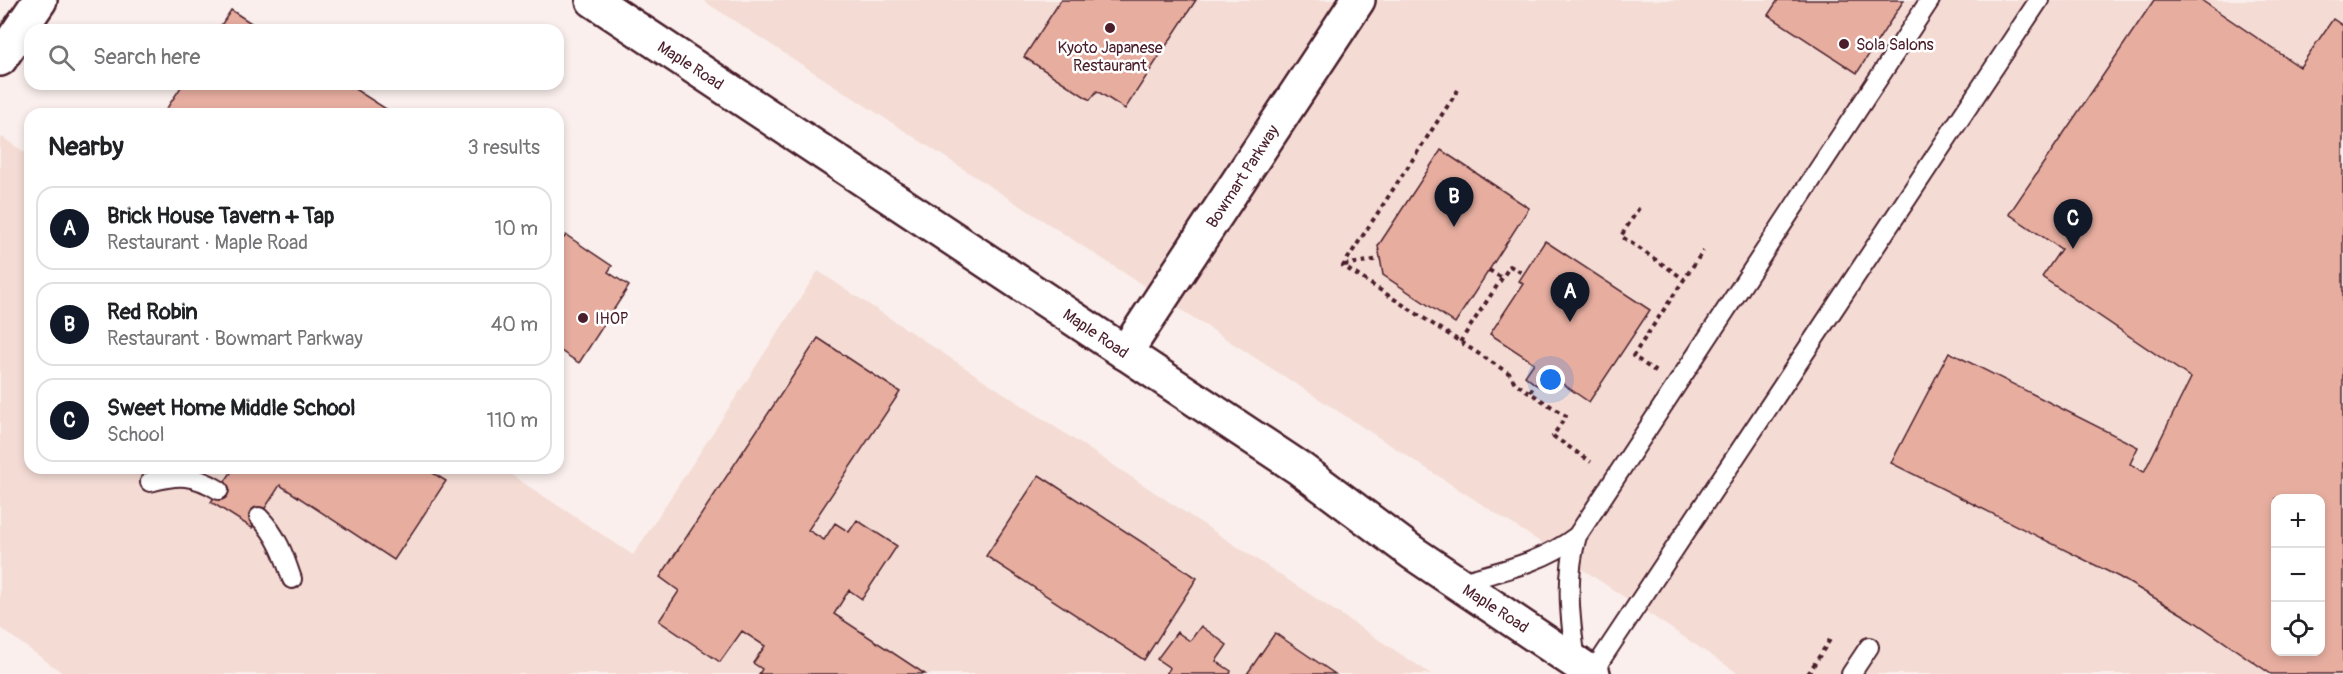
<!DOCTYPE html>
<html lang="en">
<head>
<meta charset="utf-8">
<style>
	body { margin:0; font-family:Pangolin,sans-serif; background:#f2f2f2; color:#202124 }
	.controls { position:absolute; right:18px; bottom:18px; display:grid; overflow:hidden; border-radius:12px; box-shadow:0 3px 9px #0003 }
	.controls button { width:54px; height:54px; display:grid; place-items:center; padding:0; border:0; border-bottom:2px solid #e0e0e0; background:#fff; color:#202124; font:30px sans-serif }
	.you { position:absolute; left:1551px; top:380px; width:21px; height:21px; margin:-15px; border:4px solid #fff; border-radius:50%; background:#1a73e8; box-shadow:0 0 0 9px #1a73e833 }
	.badge { display:grid; place-items:center; width:39px; height:39px; border-radius:50%; background:#111827; color:#fff; font-size:20px; font-weight:700 }
	.pin { position:absolute; translate:-50% -50px; filter:drop-shadow(0 2px 3px #0008) }
	.pin::after { content:''; position:absolute; top:32px; width:21px; height:18px; background:inherit; clip-path:polygon(0 0,100% 0,50% 100%) }
	.list { margin:0; padding:0; list-style:none }
	h2 { display:flex; justify-content:space-between; align-items:center; height:78px; margin:0; padding:0 24px; font-size:26px }
	h2 small { font-size:20px; font-weight:400; color:#757577 }
	.list li { display:grid; grid-template-columns:39px 1fr auto; gap:18px; align-items:center; box-sizing:border-box; height:84px; margin:0 12px 12px; padding:0 12px; border:2px solid #e0e0e0; border-radius:18px }
	.list b { display:block; font-size:22px; white-space:nowrap }
	.list p { margin:0; font-size:20px; white-space:nowrap; color:#757577 }
	.list em { font-size:20px; font-style:normal; color:#757577 }
	.icon { flex:none; width:33px; height:33px; fill:none; stroke:currentColor; stroke-width:2; stroke-linecap:round; stroke-linejoin:round }
	.map { position:relative; flex:none; width:2343px; height:674px; overflow:hidden }
	.search { position:absolute; background:#fff; box-shadow:0 3px 9px #0003; left:24px; top:24px; width:540px; height:66px; display:flex; align-items:center; gap:15px; box-sizing:border-box; padding:0 21px; border-radius:18px; color:#757577; font-size:22px }
	.panel { position:absolute; background:#fff; box-shadow:0 3px 9px #0003; left:24px; top:108px; width:540px; height:366px; border-radius:18px }
	.map>svg:first-child { display:block }
	.built { fill:#f4dcd5; fill-rule:evenodd }
	.building { fill:#e7aea0; stroke:#4a1f2b; stroke-width:1.5; fill-rule:evenodd }
	.lines { fill:none; stroke-linecap:round; stroke-linejoin:round }
	.lane-casing { stroke:#4a1f2b; stroke-width:22 }
	.street-casing { stroke:#4a1f2b; stroke-width:38 }
	.secondary-casing { stroke:#4a1f2b; stroke-width:38 }
	.path { stroke:#4a1f2b; stroke-width:4; stroke-dasharray:4.5 4.5; stroke-linecap:butt }
	.lane { stroke:#fff; stroke-width:18 }
	.street { stroke:#fff; stroke-width:33 }
	.secondary { stroke:#fff; stroke-width:33 }
	.poi-dot { fill:#4a1f2b; stroke:#fff; stroke-width:2 }
	.labels { text-anchor:middle; stroke-width:5; stroke-linejoin:round; paint-order:stroke }
	.poi-label { font-size:16px; fill:#4a1f2b; stroke:#fff; text-anchor:start }
	.street-label { font-size:16px; fill:#4a1f2b; stroke:#fff }
</style>
</head>
<body>
<div class="map">
<svg width="2343" height="674" viewBox="0 0 2343 674">
	<rect width="100%" height="100%" fill="#faefec"/>
	<filter id="ink" filterUnits="userSpaceOnUse"><feTurbulence type="fractalNoise" baseFrequency=".0167" numOctaves="2"/><feDisplacementMap in="SourceGraphic" scale="12" xChannelSelector="R" yChannelSelector="G"/><feConvolveMatrix kernelMatrix="1 2 1 2 8 2 1 2 1" color-interpolation-filters="sRGB"/></filter>
	<g filter="url(#ink)">
		<path class="built" d="M702 0H2343V674H1739L1588 573ZM2276 498H2320V652H2276Z
			M2 137 30 156V468H501L633 555 818 271 1431 674H64L0 628V141Z"/>
		<path class="building" d="M1061 0H1196L1125 109 1097 91 1090 100 1024 57Z
			M1778 0H1904L1857 73 1768 15Z
			M2154 0H2201L2300 67 2333 19 2343 26V674H2271L2192 620 2119 577 1891 463 1949 352 2138 447 2130 464 2144 472 2191 378 2042 277 2061 249 2009 214ZM2276 498H2320V652H2276Z
			M231 10 262 30H218Z
			M183 84H347L394 114H163Z
			M1441 150 1529 208 1455 323 1383 275 1378 246Z
			M558 234 564 238 566 235 612 266 608 272 629 286 579 363 558 349Z
			M1545 241 1650 310 1589 402 1554 378 1546 390 1535 384 1525 376 1534 363 1490 334 1523 284 1519 281Z
			M818 338 900 392 808 530 824 540 835 523 849 532 857 520 897 546 862 599 849 590 834 614 925 674H759L762 669 753 663 765 646 742 631 720 662 659 621 679 591 660 577Z
			M234 468H425L446 481 394 560 280 485 252 528 211 502Z
			M1039 475 1197 578 1144 660 986 556Z
			M1201 626 1227 645 1216 661 1231 671 1230 674H1166L1170 668 1157 659 1177 632 1190 641Z
			M1275 633 1335 674H1247Z"/>
		<g class="lines">
			<defs>
				<path id="lane" d="M150 482C179 474 193 474 219 490
					M259 517C277 535 284 555 292 579
					M1458 583C1500 571 1542 563 1577 536
					M1576 661C1570 619 1565 577 1577 536L1930 0
					M1592 673 2039 0
					M1851 674 1869 647"/>
				<path id="street" d="M1125 353 1358 0"/>
				<path id="secondary" d="M593 0 1299 468 1413 553 1593 674
					M0 59 40 0"/>
			</defs>
			<use href="#lane" class="lane-casing"/>
			<use href="#street" class="street-casing"/>
			<use href="#secondary" class="secondary-casing"/>
			<path class="path" d="M1458 90 1343 266 1510 374 1515 383 1566 416 1553 436 1591 462
				M1639 208 1621 236 1684 279
				M1344 265 1380 259
				M1489 270 1502 278
				M1460 342 1510 266 1524 274
				M1656 372 1633 356 1703 251
				M1530 392 1535 384
				M1808 674 1831 638"/>
			<use href="#lane" class="lane"/>
			<use href="#street" class="street"/>
			<use href="#secondary" class="secondary"/>
		</g>
	</g>
	<g class="poi-dot">
		<circle cx="1110" cy="28" r="6"/>
		<circle cx="1844" cy="44" r="6"/>
		<circle cx="583" cy="318" r="6"/>
	</g>
	<g class="labels">
		<g class="poi-label">
			<text x="1856" y="50">Sola Salons</text>
			<text x="1110" y="53" text-anchor="middle">Kyoto Japanese<tspan x="1110" dy="18">Restaurant</tspan></text>
			<text x="595" y="324">IHOP</text>
		</g>
		<g class="street-label">
			<text transform="translate(691 65) rotate(33)" y="6">Maple Road</text>
			<text transform="translate(1242 176) rotate(-57)" y="6">Bowmart Parkway</text>
			<text transform="translate(1096 333) rotate(34)" y="6">Maple Road</text>
			<text transform="translate(1496 608) rotate(33)" y="6">Maple Road</text>
		</g>
	</g>
</svg>
<div class="controls">
<button>+</button>
<button>−</button>
<button><svg class="icon" aria-label="locate" viewBox="0 0 24 24"><circle cx="12" cy="12" r="6"/><path d="M12 2v4M12 18v4M2 12h4M18 12h4"/></svg></button>
</div>
<div class="you"></div>
<div class="pin badge" style="left:1570px;top:322px">A</div>
<div class="pin badge" style="left:1454px;top:227px">B</div>
<div class="pin badge" style="left:2073px;top:249px">C</div>
<div class="search"><svg class="icon" aria-label="search" viewBox="0 0 24 24"><circle cx="10" cy="10" r="6"/><path d="M15 15l6 6"/></svg>Search here</div>
<section class="panel">
<h2>Nearby<small>3 results</small></h2>
<ul class="list">
<li><span class="badge">A</span><div><b>Brick House Tavern + Tap</b><p>Restaurant · Maple Road</p></div><em>10 m</em></li>
<li><span class="badge">B</span><div><b>Red Robin</b><p>Restaurant · Bowmart Parkway</p></div><em>40 m</em></li>
<li><span class="badge">C</span><div><b>Sweet Home Middle School</b><p>School</p></div><em>110 m</em></li>
</ul>
</section>
</div>
</body>
</html>
